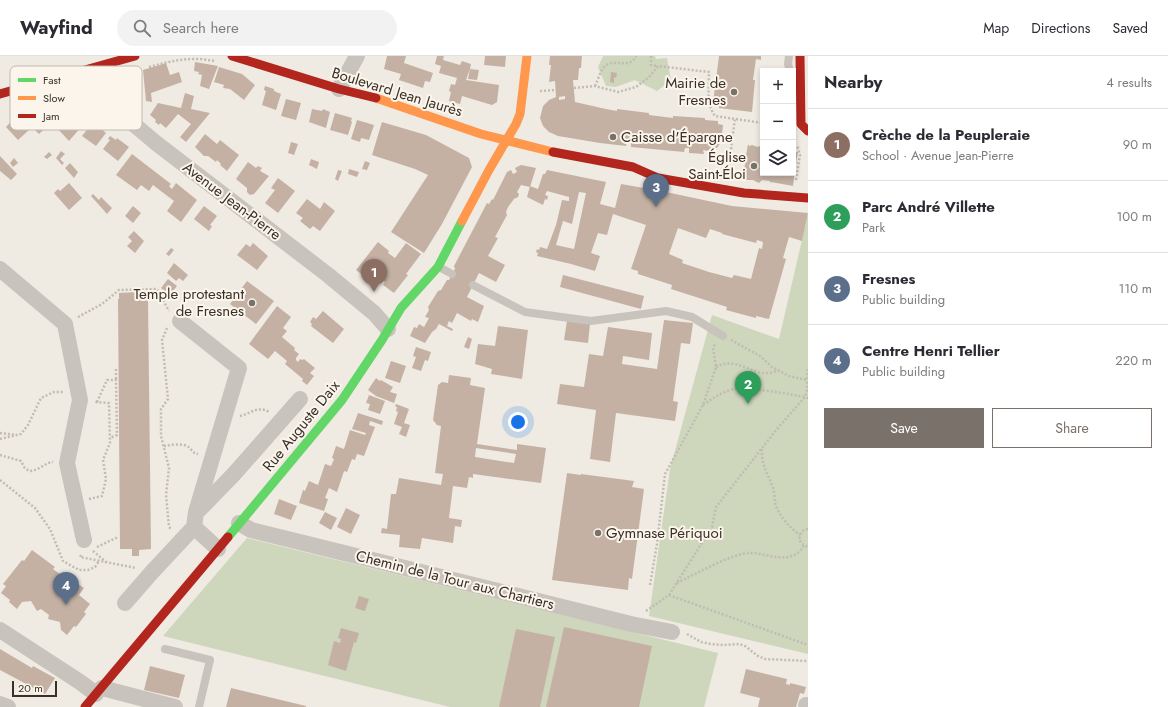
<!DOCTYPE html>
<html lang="en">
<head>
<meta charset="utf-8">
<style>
	body { margin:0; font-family:Jost,sans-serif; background:#f2f2f3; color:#2b2b33 }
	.controls { position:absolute; right:12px; top:12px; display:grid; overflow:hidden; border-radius:0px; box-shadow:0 2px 6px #0003 }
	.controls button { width:36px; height:36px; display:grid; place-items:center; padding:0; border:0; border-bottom:1px solid #e1e1e2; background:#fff; color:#2b2b33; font:20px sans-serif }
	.scale { position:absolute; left:12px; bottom:10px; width:45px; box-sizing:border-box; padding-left:4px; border:2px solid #3a3029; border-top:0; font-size:11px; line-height:14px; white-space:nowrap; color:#3a3029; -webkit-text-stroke:3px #fbf5eb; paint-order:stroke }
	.you { position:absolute; left:518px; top:366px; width:14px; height:14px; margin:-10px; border:3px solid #fff; border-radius:50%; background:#1a73e8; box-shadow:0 0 0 6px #1a73e833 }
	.badge { display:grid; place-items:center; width:26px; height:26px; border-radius:50%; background:#79716a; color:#fff; font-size:13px; font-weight:700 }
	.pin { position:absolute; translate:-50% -33px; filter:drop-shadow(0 1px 2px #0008) }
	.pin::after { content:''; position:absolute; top:21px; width:14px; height:12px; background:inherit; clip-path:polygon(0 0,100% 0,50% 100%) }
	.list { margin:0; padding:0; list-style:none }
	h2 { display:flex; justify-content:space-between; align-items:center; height:52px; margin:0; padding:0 16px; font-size:17px }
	h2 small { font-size:13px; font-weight:400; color:#7c7c81 }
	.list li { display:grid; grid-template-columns:26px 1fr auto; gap:12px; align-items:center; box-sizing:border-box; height:72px; padding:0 16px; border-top:1px solid #e1e1e2 }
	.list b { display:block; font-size:15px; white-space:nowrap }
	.list p { margin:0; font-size:13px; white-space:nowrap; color:#7c7c81 }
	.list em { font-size:13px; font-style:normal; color:#7c7c81 }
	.actions { display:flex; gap:8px; padding:12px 16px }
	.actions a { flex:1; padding:9px 0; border:1px solid #79716a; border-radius:0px; text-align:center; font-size:14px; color:#79716a }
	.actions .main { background:#79716a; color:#fff }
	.icon { flex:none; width:22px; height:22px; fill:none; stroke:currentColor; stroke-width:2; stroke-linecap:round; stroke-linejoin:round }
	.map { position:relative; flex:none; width:808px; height:651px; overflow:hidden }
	header { display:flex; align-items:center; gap:24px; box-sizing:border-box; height:56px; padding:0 20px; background:#fff; border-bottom:1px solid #e1e1e2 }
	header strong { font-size:19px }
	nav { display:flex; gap:22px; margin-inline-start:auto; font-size:14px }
	.search { width:280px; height:36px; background:#f2f2f3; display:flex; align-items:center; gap:10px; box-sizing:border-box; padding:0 14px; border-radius:22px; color:#7c7c81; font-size:15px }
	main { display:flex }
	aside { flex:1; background:#fff }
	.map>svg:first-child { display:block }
	.green { fill:#ced6bc }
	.building { fill:#c4b1a4; fill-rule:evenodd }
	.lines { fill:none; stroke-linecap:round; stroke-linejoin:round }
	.path { stroke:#c1bbb4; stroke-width:2.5; stroke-dasharray:2 2; stroke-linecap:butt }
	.lane { stroke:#c8c3bc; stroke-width:8 }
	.street { stroke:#c8c3bc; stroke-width:16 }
	.fast { stroke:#63d668; stroke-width:9 }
	.slow { stroke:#ff974d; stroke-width:9 }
	.jam { stroke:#b3261e; stroke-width:9 }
	.poi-dot { fill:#79716a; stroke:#fbf5eb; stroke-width:1.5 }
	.labels { text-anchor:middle; stroke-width:4; stroke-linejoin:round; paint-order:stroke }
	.poi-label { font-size:15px; fill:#3a3029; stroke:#fbf5eb; text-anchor:end }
	.street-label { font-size:15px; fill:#3a3029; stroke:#fbf5eb }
	.key { fill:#fbf5eb; stroke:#c1bab1; stroke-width:1 }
	.key-label { font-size:11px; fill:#3a3029 }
</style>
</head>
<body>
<header>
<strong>Wayfind</strong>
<div class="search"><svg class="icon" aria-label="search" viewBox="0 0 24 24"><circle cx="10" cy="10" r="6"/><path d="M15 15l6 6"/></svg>Search here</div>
<nav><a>Map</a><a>Directions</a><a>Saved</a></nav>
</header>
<main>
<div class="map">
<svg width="808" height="651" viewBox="0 0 808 651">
	<rect width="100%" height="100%" fill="#efebe3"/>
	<path class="green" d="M603 0H655L656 3 667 2 671 24 657 35 635 24 616 31 606 30 598 11Z
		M808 158V598L649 560 670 413 712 259 779 283Z
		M247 482 718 597 704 651H450L163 580Z"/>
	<path class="building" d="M387 0H406L404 7 433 17 430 26 425 25 423 32 399 24 401 18 384 13Z
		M437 0H444L443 4 460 9 462 5 471 8 470 13 479 14 477 24 468 23 470 13 466 24 499 29 497 46 492 49 462 40 460 48 449 45 451 36 449 35 451 28 455 29 457 22 439 17 441 10 435 8Z
		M485 0H506L505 11 484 9Z
		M550 0H582L581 12H579L578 24H573L575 46 606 53 617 55V53L649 57V59L673 62V60L705 62V64L718 65V68L723 69 721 86 717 92 708 95 703 94 704 98 689 97V92H685L684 96 631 91V86H627L626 90 600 87 558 80 549 76 543 70 540 62 543 50 549 44 556 41 555 25 549 26 551 9H549ZM565 40V43L559 44V41Z
		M719 0H761V4L756 3 753 24H755L752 56 719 52V48L713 47Z
		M195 6 218 10 209 33 200 30 202 19 198 18 199 16 194 15Z
		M166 7 170 19 179 16 182 26 151 37 152 46 146 45 143 14Z
		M219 11 242 18 255 29 244 44 230 33 223 32 224 29 214 26Z
		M611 16 617 17 616 22 614 21V27L610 26Z
		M265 30 274 33V35L281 38 276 54 262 49 266 35 264 34Z
		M185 37 194 40 191 53 210 57 186 86 180 81 191 68 178 58 166 72 160 67 159 69 155 66 156 64 150 59 158 47 181 52Z
		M286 43 301 47 296 64 281 60Z
		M74 49 89 62 69 85 56 71Z
		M312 53 322 55 323 53 330 56 326 72 309 66Z
		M40 54 52 66 39 78 27 66Z
		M335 57 352 62 351 65 352 66 348 79 330 74Z
		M17 59 30 73 18 84 6 71Z
		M357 64 374 69 369 84 361 82 360 86 351 83Z
		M93 66 106 77 96 90 82 80Z
		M382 66 426 79 469 102 472 111 442 168 424 197 391 176 428 119 415 113 372 99Z
		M205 78 217 88 220 84 239 99 227 115 220 109 221 108 217 104 216 106 208 100H204L195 91Z
		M110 80 116 84 117 82 129 91 118 105 103 93 110 84 108 83Z
		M291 86 298 88 294 99 288 97Z
		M748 88 749 90 752 89 758 91 759 90 763 92V117H793V96H798L796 106H798L796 107 793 130 771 126V128L770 125 762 124 759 127 753 124H744L743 121H745L744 113 747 100H746Z
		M61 95 65 98 60 103 64 107 62 109 56 102Z
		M49 96 52 99 47 103 44 101Z
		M132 98 171 128 169 130 172 133 176 127 197 144 181 166 167 155 174 145 153 129 149 135 141 129 137 134 116 119Z
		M0 100 17 118 11 124 0 115Z
		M14 102 18 107 13 111 10 107Z
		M311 103 319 106 317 113 309 109Z
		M365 105 370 107 367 114 362 113Z
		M248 106 256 112 258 110 262 112 260 115 269 120 254 138 250 139 247 136V132L236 123Z
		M70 107 78 116 74 122 65 112Z
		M521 109 536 112 530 131 521 129 517 136 519 138 518 141 514 143 508 151 506 156 507 159 495 181 498 182 488 200 505 209 496 226 479 217 467 241 484 250 478 266 472 263 471 265 457 257 452 267 449 265 447 270 453 273 452 275 439 268 436 273 432 276 425 287 410 280 414 271 417 272 419 268 424 271 429 262 425 261 429 254 428 251 438 235 441 234 447 224H449L455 213 454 210 487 147 489 148 492 143 493 144 507 116 511 114 513 118 517 116 515 112Z
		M349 113 359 116 357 121 348 118Z
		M338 114 342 115 338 125 335 123Z
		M547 114 606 126 600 148 615 152 621 128 661 135 732 150 808 157 802 185 789 181 783 202 786 203 769 263 756 260V262L726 254 727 251 671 233 672 229 638 218V215L631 213 646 169 613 158 607 179 598 177 591 197 600 200 595 215 571 208 537 200 538 197 536 196 537 193 539 194 540 191 547 193 556 169 562 144 569 145V141L547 135 545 139 548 140 547 144 545 143 543 149 527 141 530 130 538 133 543 118H545ZM579 136 586 137 574 193 556 189 563 165 572 168ZM678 172 706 182 710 173 722 177V178L756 187 757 184 763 186 762 193 759 192 751 223 734 219 732 222 709 216 682 207 683 204 669 198Z
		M278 122 295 135 278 157 265 147 275 134 271 132Z
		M69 127 82 142 69 154 54 137 58 133 60 135Z
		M93 138 99 144 101 141 112 152 107 158 91 140Z
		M307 143 320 153 324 146 335 155 320 175 313 170 310 173 300 165 303 162 296 157Z
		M133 150 141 157 133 167 125 160Z
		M204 150 217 160 210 169 212 170 209 175 194 163Z
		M134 175 144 185 135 197 127 190 132 185 128 181Z
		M378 186 389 195 388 197 395 202 406 187 421 198 406 218 408 219 394 237 383 229 385 226 373 217 368 223 356 214Z
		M253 187 268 200 257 214 237 199 246 188 250 191Z
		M171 192 174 194 169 200 166 198Z
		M174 207 188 219 183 225 179 222 176 225 167 217Z
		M563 219 644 240 641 253 560 231Z
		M168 223 177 230 170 239 161 232Z
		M247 225 274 245 256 268 230 248Z
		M136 236V243H148L151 493 139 494V500H132V493H120L118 243H119V237Z
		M277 250 291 261 283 272 287 275 282 281 295 292 294 294 299 298 296 302V304L298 306 300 303 302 304 304 303 315 312 310 317 314 320 307 329 302 325 303 323 285 308 287 305 275 295 268 303 249 288Z
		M323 255 344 273 333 287 311 270 312 268 310 266 313 261 316 263Z
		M664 264 693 267 690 288 681 287 673 345 678 346 675 365 616 357 610 406 590 403 596 354 557 348 560 328 584 331 589 298 603 300 608 271 652 277 649 304 623 300 622 308 657 313Z
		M567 265 590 268 588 287 564 284Z
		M498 270 528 274 522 323 491 318 492 313 475 308 478 288 495 290Z
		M468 281 472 283 469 293 464 291Z
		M416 291 431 296 428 305 425 304 421 315 412 312 416 301 413 300Z
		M391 305 406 310 400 327 385 322Z
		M449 319 471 322 470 329 485 332 477 388 517 394V388L546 392 541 427 473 418V422L469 421 467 432 453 430 449 462 462 464 461 471 455 470 453 487 422 482 420 493 399 491 400 479 381 477 382 472 387 473 391 438H396L399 422 441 429 443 418 435 417 441 370 437 369 433 364 438 329 442 326 448 327ZM476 392 516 398 514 407 475 401Z
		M376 322 380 325 381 324 393 331 390 336 397 338 394 347 376 340 368 334Z
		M369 339 385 345 380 358 368 354 370 348 366 347Z
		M396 348 409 353 404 367 410 369 406 381 399 378 402 371 394 368 398 356 396 355 397 351 395 350Z
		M358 357 383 365 382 369 370 365 369 369 375 371 364 400 357 398 355 404 352 403 347 416 344 415 337 436 329 432 325 442 328 443 324 455 299 447 303 434 305 435 309 425 318 429 325 408 331 410 334 403 332 402 336 390 344 393 350 374 365 379 366 377 352 373Z
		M567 417 581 419V418L634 425 632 431 644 433 632 523 629 522 628 534 552 524Z
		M279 443 297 450 291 464 274 458Z
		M346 452 360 459 351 478 337 471Z
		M325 456 337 462 331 474 319 467Z
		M32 494 55 511 53 513 68 524 69 522 84 532 79 539 90 548 84 556 86 558 76 571 74 570 67 579 61 574 60 566 48 563 49 559 41 553 37 555 31 545 22 546 17 553 9 546 10 544 1 537 6 530 3 528 22 504 24 505Z
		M359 540 369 543 365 555 355 552Z
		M564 571 652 590 639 651H546Z
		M341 572 359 577 356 587 354 586 346 615 328 609 334 585 340 587 341 583 338 582Z
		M516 573 555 581 540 651H499Z
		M0 593 32 612 33 610 55 622 45 638 0 614Z
		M150 610 185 619 179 642 144 634Z
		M746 613 787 623 786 628 790 629V627L806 631 804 638 800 637 796 651H758L760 642 740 637Z
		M231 632 306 650V651H226Z"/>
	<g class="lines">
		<path class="path" d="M651 0V9L658 10
			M149 11C171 5 191 0 214 5
			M595 30C598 24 600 15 605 10 614 2 630 14 636 0
			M574 32 595 30 618 36 636 31 649 21 658 10 709 16C709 30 706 48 715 60L763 67
			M540 35 556 34
			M728 117 735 62
			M796 124 800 99 797 89
			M78 261 102 248 119 234 157 233 169 255
			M167 272 162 284 168 343 161 353V380L169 412 166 439 169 471 171 473
			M731 284 760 300 772 311 789 320 807 324 808 311
			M716 311C739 298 756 326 778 314
			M116 313V324
			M97 346 107 324H116L117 379 110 382
			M703 349C713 342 722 336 734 333 749 331 792 338 808 342
			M240 360C250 358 258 349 269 356
			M0 377 15 379
			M0 383 21 378 28 369 41 342 54 336H64
			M164 390C171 389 180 387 187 390 192 393 192 397 198 398
			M762 393C761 410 768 417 773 432 775 437 774 444 776 450 780 461 791 473 800 479
			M0 399 21 405 24 411 29 415C39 415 44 407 53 406
			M0 424 35 452 50 473 63 505 79 514H88L95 511 99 505
			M89 443 102 440 106 423 103 404 110 387 109 347 95 346
			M808 473C800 474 797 482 802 488L808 491
			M97 491 118 481
			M93 495 106 506
			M81 499 80 501 136 512
			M677 527C694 519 733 497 749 497 768 497 793 511 804 489
			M650 529 657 488 665 418 703 349 716 311 713 292 715 288
			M669 539 808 589
			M646 555 669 539 712 471 716 451 777 373 805 341 807 335V324
			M687 578 701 586 711 588 723 589 739 588 745 590 758 600 765 603 808 605"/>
		<path class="lane" d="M789 0 788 8 790 15
			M439 211 452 218
			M473 229 525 256 591 265 666 255 692 261 723 280
			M165 593 210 604 199 651"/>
		<path class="street" d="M74 18 156 87 328 219 374 257 388 273
			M339 33 357 0
			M0 213 65 268 80 344 67 407 84 484
			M199 454 234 418 300 343
			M239 467 251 474 631 568 672 576
			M194 471 218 493
			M125 547 152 516 194 471 196 456 239 312 180 265
			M0 574 80 626 96 638
			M102 632 175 651
			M0 648 8 651
			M806 649H808"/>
		<path class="fast" d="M228 481 342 344 382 284 401 252 438 211 462 165"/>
		<path class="slow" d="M376 42 481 78 553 96
			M462 165 489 114 516 68 520 58 527 0"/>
		<path class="jam" d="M232 0 339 33 376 42
			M800 0 801 68 808 75
			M0 38 135 0
			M553 96 633 111 658 122 744 137 808 142
			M85 651 228 481"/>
	</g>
	<g class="poi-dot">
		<circle cx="734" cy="36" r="4"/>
		<circle cx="613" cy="81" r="4"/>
		<circle cx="754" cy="110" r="4"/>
		<circle cx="252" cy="247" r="4"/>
		<circle cx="598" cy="477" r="4"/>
	</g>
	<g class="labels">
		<g class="poi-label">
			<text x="726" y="32">Mairie de<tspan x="726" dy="17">Fresnes</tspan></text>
			<text x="621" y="86" text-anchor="start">Caisse d'Épargne</text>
			<text x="746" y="106">Église<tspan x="746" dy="17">Saint-Éloi</tspan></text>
			<text x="244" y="243">Temple protestant<tspan x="244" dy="17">de Fresnes</tspan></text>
			<text x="606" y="482" text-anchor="start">Gymnase Périquoi</text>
		</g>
		<g class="street-label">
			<text transform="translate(397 36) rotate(17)" y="5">Boulevard Jean Jaurès</text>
			<text transform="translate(232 145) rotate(37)" y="5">Avenue Jean-Pierre</text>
			<text transform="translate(301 370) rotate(-51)" y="5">Rue Auguste Daix</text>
			<text transform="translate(455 524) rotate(14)" y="5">Chemin de la Tour aux Chartiers</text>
		</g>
	</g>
	<rect x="10" y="10" width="132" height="64" rx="6" class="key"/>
	<rect x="18" y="22" width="18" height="4" fill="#63d668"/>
	<rect x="18" y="40" width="18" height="4" fill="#ff974d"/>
	<rect x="18" y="58" width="18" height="4" fill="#b3261e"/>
	<g class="key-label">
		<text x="43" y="28">Fast</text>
		<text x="43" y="46">Slow</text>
		<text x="43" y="64">Jam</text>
	</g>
</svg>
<div class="controls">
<button>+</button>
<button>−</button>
<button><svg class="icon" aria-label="layers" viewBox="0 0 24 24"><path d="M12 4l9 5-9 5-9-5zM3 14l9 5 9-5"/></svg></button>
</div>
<div class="scale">20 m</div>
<div class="you"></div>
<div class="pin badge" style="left:374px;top:236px;background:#8d6e63">1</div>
<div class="pin badge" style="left:748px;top:348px;background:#2e9e5b">2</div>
<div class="pin badge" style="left:656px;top:151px;background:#5c6f8a">3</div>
<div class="pin badge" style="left:66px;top:549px;background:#5c6f8a">4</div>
</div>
<aside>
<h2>Nearby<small>4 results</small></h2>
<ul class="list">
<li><span class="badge" style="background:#8d6e63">1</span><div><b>Crèche de la Peupleraie</b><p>School · Avenue Jean-Pierre</p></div><em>90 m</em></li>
<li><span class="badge" style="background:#2e9e5b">2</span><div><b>Parc André Villette</b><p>Park</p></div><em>100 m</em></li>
<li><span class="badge" style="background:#5c6f8a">3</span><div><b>Fresnes</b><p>Public building</p></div><em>110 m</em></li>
<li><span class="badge" style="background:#5c6f8a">4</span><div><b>Centre Henri Tellier</b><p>Public building</p></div><em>220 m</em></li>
</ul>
<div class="actions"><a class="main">Save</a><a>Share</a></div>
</aside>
</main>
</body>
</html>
